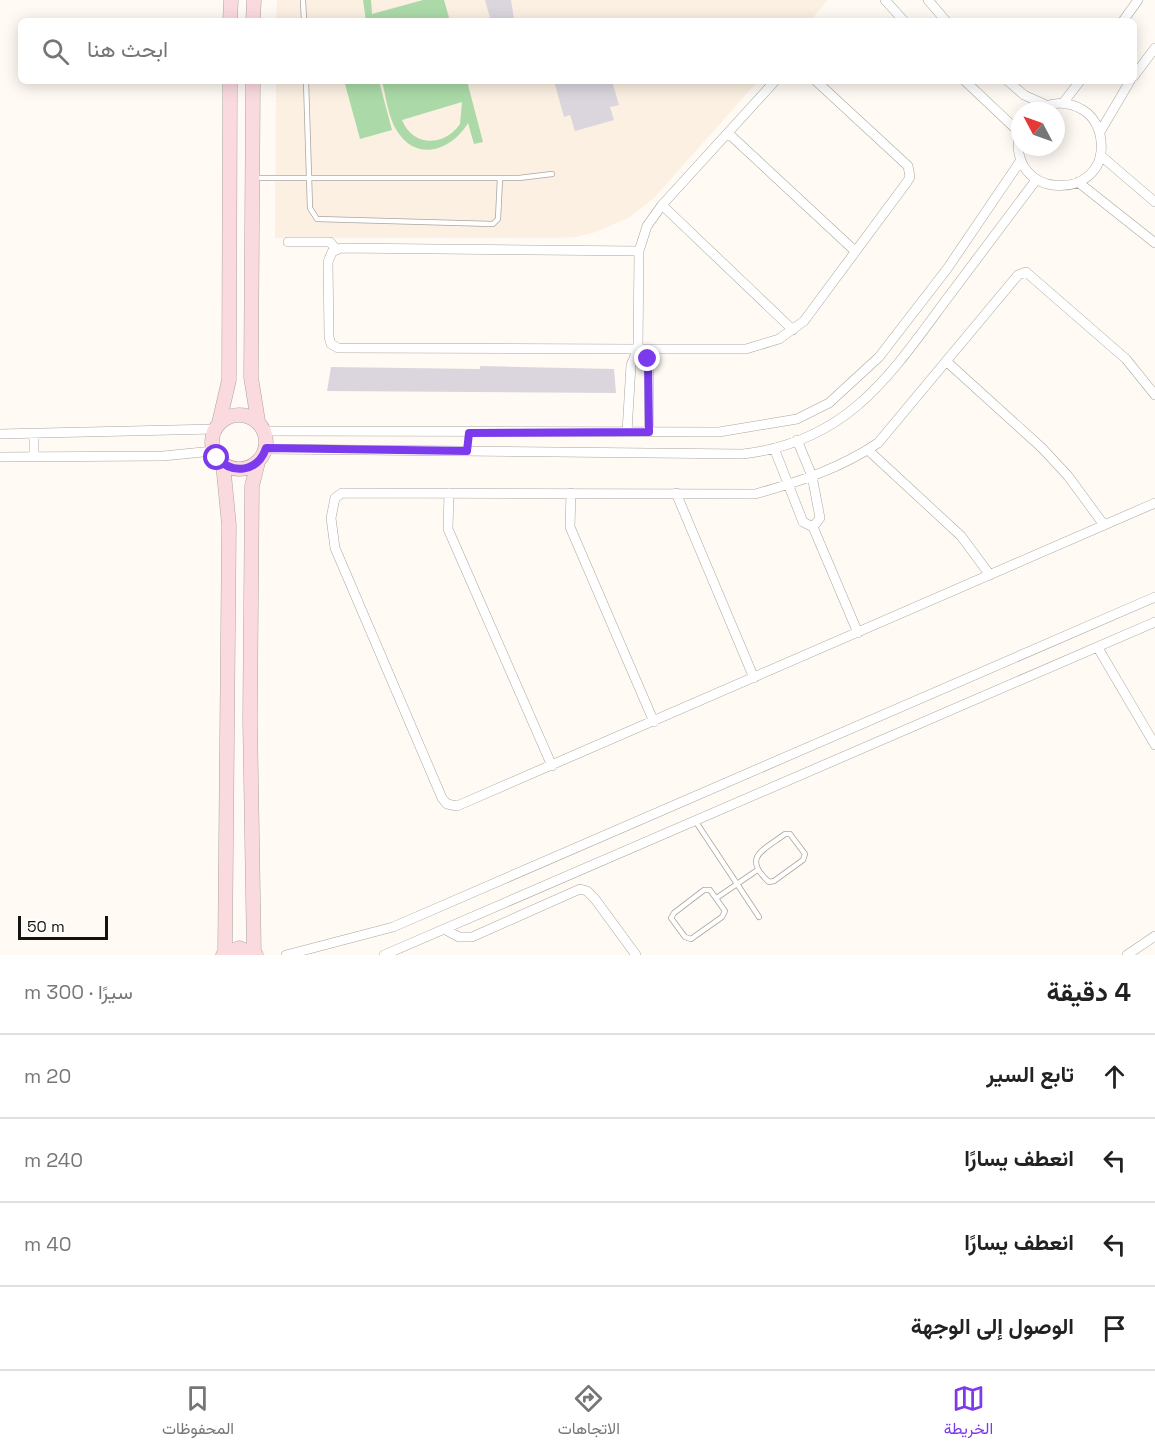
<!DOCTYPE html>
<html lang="ar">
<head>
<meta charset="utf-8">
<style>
	body { margin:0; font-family:"Space Grotesk",Vazirmatn,sans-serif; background:#f2f2f2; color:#222; direction:rtl }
	.compass { position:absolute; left:1011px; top:102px; width:54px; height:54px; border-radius:50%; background:#fff; box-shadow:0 3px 15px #0003; rotate:311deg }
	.scale { position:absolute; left:18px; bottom:15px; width:90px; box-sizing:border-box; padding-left:6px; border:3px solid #151310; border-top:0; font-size:16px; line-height:21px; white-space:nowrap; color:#151310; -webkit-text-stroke:4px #fff; paint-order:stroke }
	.stop { position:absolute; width:18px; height:18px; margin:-14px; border:4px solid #7c3aed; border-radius:50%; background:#fff }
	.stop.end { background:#7c3aed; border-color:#fff; box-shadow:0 2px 6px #0008 }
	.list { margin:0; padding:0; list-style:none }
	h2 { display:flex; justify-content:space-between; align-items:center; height:78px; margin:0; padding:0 24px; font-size:26px }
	h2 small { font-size:20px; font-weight:400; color:#767676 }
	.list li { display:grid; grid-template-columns:39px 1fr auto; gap:18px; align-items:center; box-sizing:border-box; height:84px; padding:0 24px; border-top:2px solid #e0e0e0 }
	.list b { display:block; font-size:22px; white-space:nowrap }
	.list em { font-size:20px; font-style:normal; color:#767676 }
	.icon { flex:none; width:33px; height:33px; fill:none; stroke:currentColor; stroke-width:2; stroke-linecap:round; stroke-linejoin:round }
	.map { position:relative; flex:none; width:1155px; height:955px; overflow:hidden; direction:ltr }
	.search { position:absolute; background:#fff; box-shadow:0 3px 15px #0003; left:18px; right:18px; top:18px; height:66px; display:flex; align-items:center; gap:15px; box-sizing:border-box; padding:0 21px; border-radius:9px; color:#767676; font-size:22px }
	.sheet { height:414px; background:#fff }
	nav { display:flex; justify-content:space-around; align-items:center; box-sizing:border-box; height:84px; border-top:2px solid #e0e0e0; background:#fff; font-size:16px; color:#767676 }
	nav a { display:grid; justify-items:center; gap:3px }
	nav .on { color:#7c3aed }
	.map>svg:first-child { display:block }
	.built { fill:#fbf0e2 }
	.green { fill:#abdaa8; fill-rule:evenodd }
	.building { fill:#dbd6de }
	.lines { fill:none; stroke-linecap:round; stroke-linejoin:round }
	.service-casing { stroke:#aba69f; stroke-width:6 }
	.minor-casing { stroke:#aba69f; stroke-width:10 }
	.secondary-casing { stroke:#aba69f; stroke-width:15 }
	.service { stroke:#fff; stroke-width:4.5 }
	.minor { stroke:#fff; stroke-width:9 }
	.secondary { stroke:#fadadf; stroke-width:14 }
	.route { stroke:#7c3aed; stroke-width:8 }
</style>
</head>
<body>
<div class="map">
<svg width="1155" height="955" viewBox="0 0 1155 955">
	<rect width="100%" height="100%" fill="#fffaf4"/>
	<path class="built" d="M277 0H828L810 21H276Z
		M276 81H758L654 198 630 217 596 232 575 237 554 238H275Z"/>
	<path class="green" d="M363 0H371L372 14 423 0H444L450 21H366Z
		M358 81H379L392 130 360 139 345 84Z
		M382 81H467L483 142 474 144 468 123C452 150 417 163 397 131 388 117 386 97 382 81ZM462 102 460 124C444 147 413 147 402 120Z"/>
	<path class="building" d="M485 0H511L514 19 491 21Z
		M554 81H612L619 105 610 107 614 120 575 131 570 115 564 117Z
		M480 366 614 369 616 393 327 391 331 367 480 369Z"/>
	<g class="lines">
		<defs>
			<path id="service" d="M303 0 304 21
				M306 81 310 208 317 219 493 224 498 219 500 178
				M256 178H519L552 174
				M696 822 759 917
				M785 834H790L805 854 803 860 774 881 769 882C741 857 764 850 785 834Z
				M704 890H710L725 911 722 917 691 939 685 937 671 918 674 913Z
				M718 897 756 871"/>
			<path id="minor" d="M885 0 904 21
				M928 0 946 21
				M1123 21 1138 0
				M1134 76 1155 48
				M775 81 662 205 647 226 639 251 638 349H746L779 339 804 321 907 182 910 177 908 166 816 81
				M965 81 1019 132
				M1008 81 1024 95 1046 105
				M1063 103 1080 81
				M1020 131C1004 201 1108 203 1101 141 1100 128 1093 116 1083 110 1066 100 1051 102 1034 111
				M1100 132 1130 81
				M728 133 855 251
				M1100 155 1155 202
				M1078 182 1155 243
				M662 205 793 330
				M288 242H330L336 249
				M639 251 341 248 332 252 328 262 329 337 331 344 338 348 638 349 649 363V432
				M946 361 1042 448 1068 476 1104 525
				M1155 395 1126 359 1026 272 1018 275 878 443C841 468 799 482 755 494L342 493 335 498 331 518 335 548 442 798 447 804 457 806 1155 503
				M265 431 719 432 797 419 829 403 879 357 947 269 1021 160
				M627 432 631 365 638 349
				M0 434 215 429
				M797 440 812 476 820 518 813 527
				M774 448 803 522 813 527 858 633
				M266 449 743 454C847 442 889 377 946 300 976 260 1006 220 1036 180
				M868 450 961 536 990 575
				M0 457 163 456 213 451
				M34 457V434
				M449 493 448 529 552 766
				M571 493 570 527 654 722
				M676 493 754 678
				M1098 648 1155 745
				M446 930 459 937H472L580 889 587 891 595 899 636 955
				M286 955 393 927 1155 597
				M384 955 1155 622
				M1127 955 1155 936"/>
			<path id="secondary" d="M230 21 231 0
				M253 21 254 0
				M253 81 251 377 258 421
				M212 442a27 27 0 1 1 54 0a27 27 0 1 1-54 0Z
				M219 423 229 380 230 81
				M223 464 229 525 225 953
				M254 953 250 719 252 486 258 462
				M223 955 239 948 256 955"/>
		</defs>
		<use href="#service" class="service-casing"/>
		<use href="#minor" class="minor-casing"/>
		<use href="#secondary" class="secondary-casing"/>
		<use href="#service" class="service"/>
		<use href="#minor" class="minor"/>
		<use href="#secondary" class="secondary"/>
	</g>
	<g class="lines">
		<path class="route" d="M217 458C233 475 258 472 266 448L467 451 469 433 649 432 648 359"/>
	</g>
</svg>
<svg class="compass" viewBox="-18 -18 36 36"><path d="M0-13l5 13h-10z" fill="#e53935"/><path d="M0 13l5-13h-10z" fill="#767676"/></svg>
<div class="scale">50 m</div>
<div class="stop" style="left:217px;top:458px"></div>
<div class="stop end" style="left:648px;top:359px"></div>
<div class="search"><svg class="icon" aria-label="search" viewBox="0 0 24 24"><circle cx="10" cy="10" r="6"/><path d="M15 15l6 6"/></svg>ابحث هنا</div>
</div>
<section class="sheet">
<h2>4 دقيقة<small>سيرًا · 300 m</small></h2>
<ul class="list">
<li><svg class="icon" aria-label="ahead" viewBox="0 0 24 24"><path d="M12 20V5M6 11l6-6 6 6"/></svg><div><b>تابع السير</b></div><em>20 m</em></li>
<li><svg class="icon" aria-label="left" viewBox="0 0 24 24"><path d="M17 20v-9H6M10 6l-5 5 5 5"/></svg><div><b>انعطف يسارًا</b></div><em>240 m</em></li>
<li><svg class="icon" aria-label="left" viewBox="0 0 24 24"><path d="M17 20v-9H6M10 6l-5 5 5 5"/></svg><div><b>انعطف يسارًا</b></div><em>40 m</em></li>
<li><svg class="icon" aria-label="arrive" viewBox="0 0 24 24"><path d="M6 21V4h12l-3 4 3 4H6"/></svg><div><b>الوصول إلى الوجهة</b></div></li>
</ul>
</section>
<nav>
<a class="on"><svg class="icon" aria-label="map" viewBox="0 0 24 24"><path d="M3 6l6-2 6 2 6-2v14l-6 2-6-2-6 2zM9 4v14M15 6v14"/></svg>الخريطة</a>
<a><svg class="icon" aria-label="directions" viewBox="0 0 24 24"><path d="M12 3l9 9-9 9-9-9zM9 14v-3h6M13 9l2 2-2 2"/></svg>الاتجاهات</a>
<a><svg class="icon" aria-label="saved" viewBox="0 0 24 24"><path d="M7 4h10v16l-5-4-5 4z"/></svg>المحفوظات</a>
</nav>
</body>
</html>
